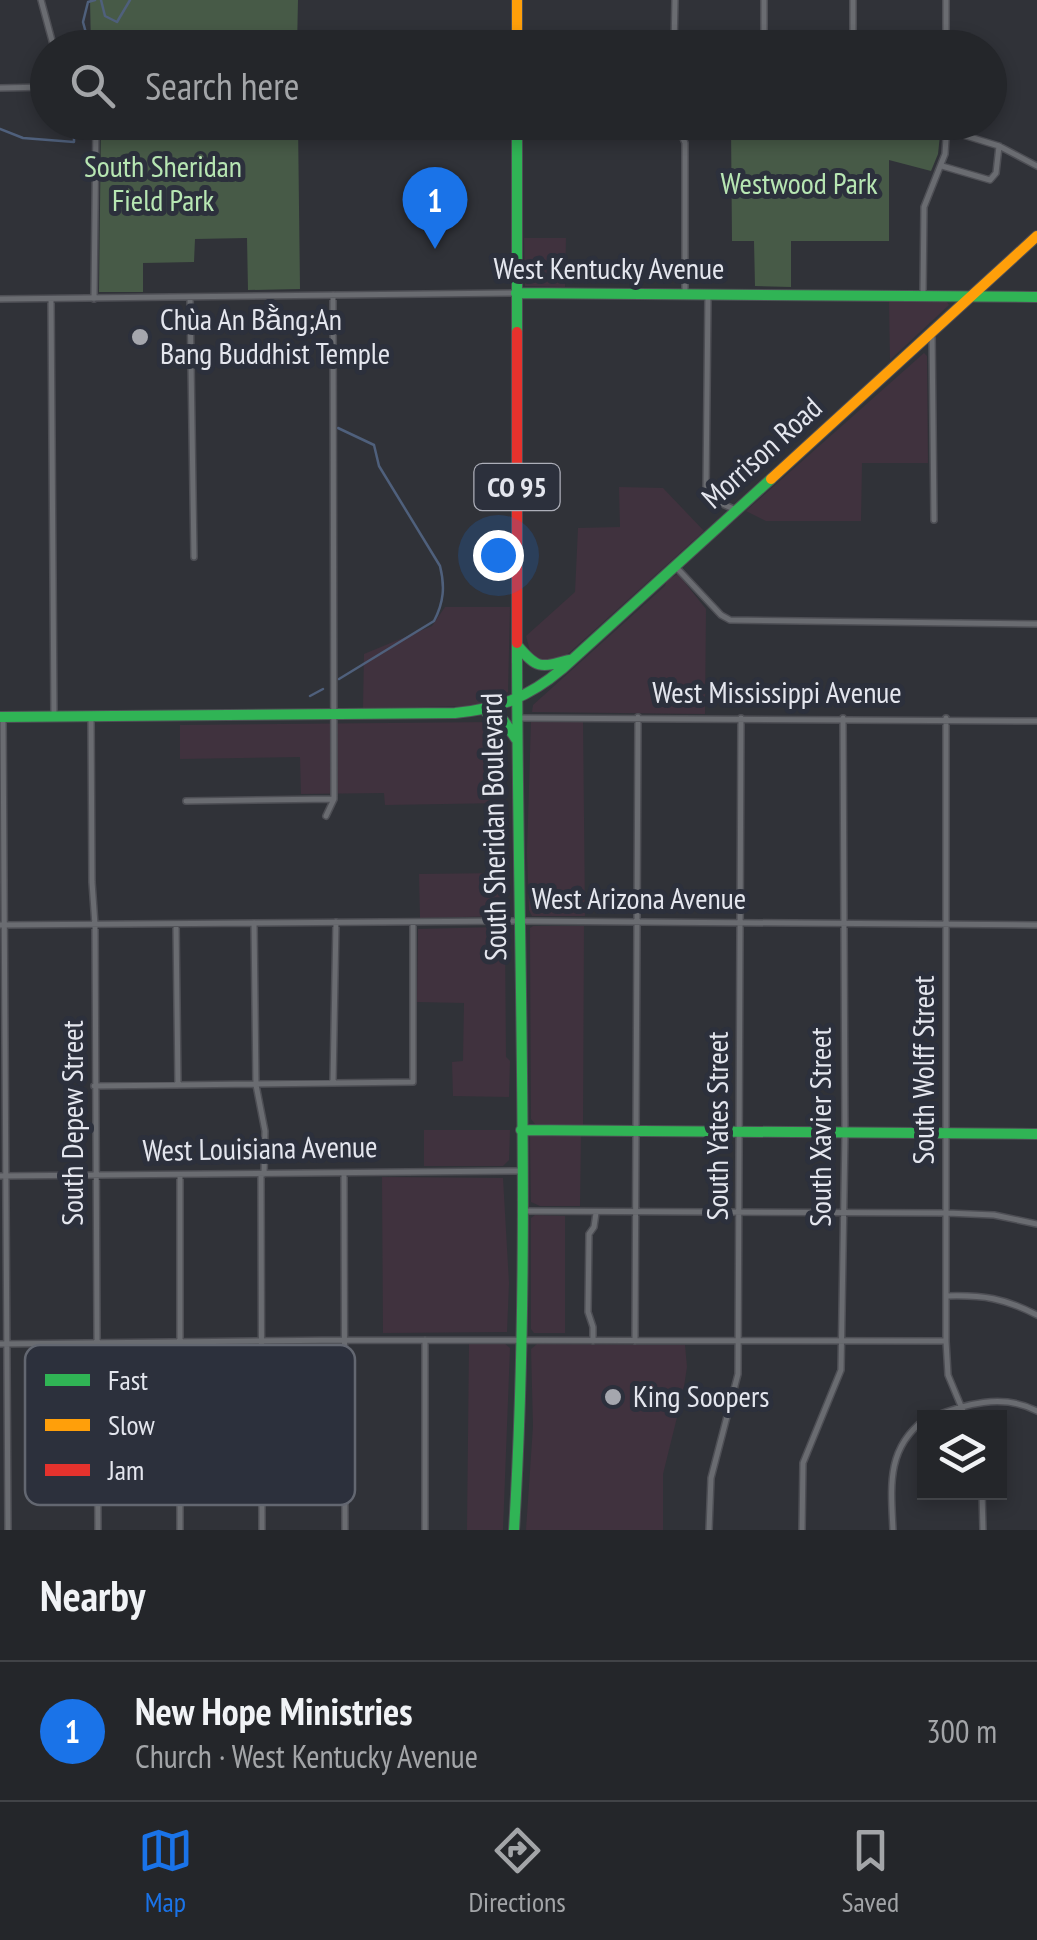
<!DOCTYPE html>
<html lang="en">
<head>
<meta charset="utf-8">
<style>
	body { margin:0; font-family:"PT Sans Narrow",sans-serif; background:#303236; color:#f1f3f6 }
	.controls { position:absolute; right:30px; bottom:30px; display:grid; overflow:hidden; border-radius:0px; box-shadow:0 5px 15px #0003 }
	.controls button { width:90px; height:90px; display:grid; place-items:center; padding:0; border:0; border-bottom:2px solid #414347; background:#24262a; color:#f1f3f6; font:50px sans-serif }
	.you { position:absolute; left:498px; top:555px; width:35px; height:35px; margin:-25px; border:8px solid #fff; border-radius:50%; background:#1a73e8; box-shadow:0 0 0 15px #1a73e833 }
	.badge { display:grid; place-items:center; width:65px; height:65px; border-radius:50%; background:#1a73e8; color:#fff; font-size:32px; font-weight:700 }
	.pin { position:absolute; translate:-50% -82px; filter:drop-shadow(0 2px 5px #0008) }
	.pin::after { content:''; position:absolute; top:52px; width:35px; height:30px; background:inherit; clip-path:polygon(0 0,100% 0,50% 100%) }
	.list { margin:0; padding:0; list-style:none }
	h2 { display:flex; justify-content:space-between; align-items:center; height:130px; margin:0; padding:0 40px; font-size:42px }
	h2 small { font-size:32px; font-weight:400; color:#a3a5a8 }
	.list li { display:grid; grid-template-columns:65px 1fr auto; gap:30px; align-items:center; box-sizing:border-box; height:140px; padding:0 40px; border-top:2px solid #414347 }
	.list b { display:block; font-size:38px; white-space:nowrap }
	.list p { margin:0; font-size:32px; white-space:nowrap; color:#a3a5a8 }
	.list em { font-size:32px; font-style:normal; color:#a3a5a8 }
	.icon { flex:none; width:55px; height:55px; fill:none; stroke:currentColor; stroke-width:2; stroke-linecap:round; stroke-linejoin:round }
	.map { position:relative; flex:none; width:1037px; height:1530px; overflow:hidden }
	.search { position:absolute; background:#24262a; box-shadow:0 5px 15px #0003; left:30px; right:30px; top:30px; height:110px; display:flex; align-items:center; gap:25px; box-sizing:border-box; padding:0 35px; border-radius:55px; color:#a3a5a8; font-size:38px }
	.sheet { height:270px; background:#24262a }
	nav { display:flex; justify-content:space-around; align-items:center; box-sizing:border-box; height:140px; border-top:2px solid #414347; background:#24262a; font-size:28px; color:#a3a5a8 }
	nav a { display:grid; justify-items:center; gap:5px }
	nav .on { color:#1a73e8 }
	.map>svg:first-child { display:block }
	.commercial { fill:#40323e }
	.green { fill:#475a47 }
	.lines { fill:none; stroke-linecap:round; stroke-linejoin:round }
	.stream { stroke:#4f607c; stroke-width:2.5 }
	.street-casing { stroke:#4e4f55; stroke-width:8 }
	.fast-casing { stroke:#4e4f55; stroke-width:12 }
	.slow-casing { stroke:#4e4f55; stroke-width:12 }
	.jam-casing { stroke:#4e4f55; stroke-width:12 }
	.street { stroke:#6a6c71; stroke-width:5 }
	.fast { stroke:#30b455; stroke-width:10 }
	.slow { stroke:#ff9f0a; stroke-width:10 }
	.jam { stroke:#e5322d; stroke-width:10 }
	.poi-dot { fill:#a5a7ae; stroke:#2c303c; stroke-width:4 }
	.labels { text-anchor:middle; stroke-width:10; stroke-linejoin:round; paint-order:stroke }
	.shield { fill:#2c303c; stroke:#adafb9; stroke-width:2.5 }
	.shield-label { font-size:28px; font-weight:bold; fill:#e4e6ee }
	.park-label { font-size:30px; fill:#b7e6b3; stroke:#2c303c }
	.street-label { font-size:30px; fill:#e4e6ee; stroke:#2c303c }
	.poi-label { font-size:30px; fill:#e4e6ee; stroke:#2c303c; text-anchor:start }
	.key { fill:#2c303c; stroke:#636771; stroke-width:2.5 }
	.key-label { font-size:28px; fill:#e4e6ee }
</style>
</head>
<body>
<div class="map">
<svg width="1037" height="1530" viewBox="0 0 1037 1530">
	<rect width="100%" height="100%" fill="#303238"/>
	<path class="commercial" d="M524 238H566L565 287 525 286Z
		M889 301H946L949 305 890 360Z
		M924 353 927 356 928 463H862L861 521H766L746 511Z
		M619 487 663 488 704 531 560 661 545 664 532 658 526 636 575 592 578 528 620 527Z
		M678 574 706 609 705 714 532 712 533 705 665 586 667 580Z
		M445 607H510L508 692 473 706 363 708 364 654 432 626Z
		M583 719 585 916H532L529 910 527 853 531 721Z
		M496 722 504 733 503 803 385 805 384 793 301 794 300 757 180 759V725Z
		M506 873V916L420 918 419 874Z
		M533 926H584L583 1125 535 1124 531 1119 530 928Z
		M498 927 505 936 506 1057 510 1061 509 1097 453 1096 452 1062 463 1061 464 1003 417 1002 418 929Z
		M424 1130H510L509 1160 503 1166H424Z
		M534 1134 581 1135 580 1206H540L531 1202 530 1136Z
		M382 1177 503 1178 509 1283 507 1332 383 1333Z
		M535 1215 565 1216V1333H534L531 1329V1218Z
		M504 1343 510 1348 503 1530H467L469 1344Z
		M537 1344 685 1345 687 1367 683 1393 663 1474V1530H526L533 1426 531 1349Z"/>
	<path class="green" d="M90 0H298L297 47H91Z
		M101 123H298L300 289 248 290 247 238 195 239 194 262 143 263V292H99Z
		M724 123H773L774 128 940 135 938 154 931 171 889 160V241H791V287L755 286 754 241H732L731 126H724Z"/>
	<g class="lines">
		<path class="stream" d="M101 0 105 16 117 22 130 0
			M78 48 86 33 83 22 88 2 95 0
			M0 129 23 138 74 142V124
			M338 428 374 445 379 466 440 566C445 586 444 602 434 621L339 679
			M310 696 323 689"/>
		<defs>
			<path id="street" d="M41 0 54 48
				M764 0V48
				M946 0V48
				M674 48 675 0
				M853 48V0
				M0 88 48 87
				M653 122 678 128
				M676 122 685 143V294
				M947 130 999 146 1037 166
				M942 166 990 180 996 173 999 146
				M708 294 706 490 709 498 736 510
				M923 296 924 207 945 154 947 122
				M190 297 194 557
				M0 299 516 293
				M51 299 54 716
				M94 299 96 122
				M932 332 934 520
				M675 566 721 615 730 620 1037 624
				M91 716 92 882 95 925 98 1530
				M3 717 8 1530
				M518 718 1037 721
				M946 718V1341L948 1375 966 1418
				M186 801 334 799
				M326 816 334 799 333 295
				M254 923 256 1085 265 1131 264 1174
				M176 924 178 1085
				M0 925 520 921 1037 925
				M333 1083 336 922
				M94 1086 413 1082V922
				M344 1173 345 1530
				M261 1174 262 1530
				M0 1176 521 1171
				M521 1211 947 1213 994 1215 1037 1224
				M947 1296C983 1295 1004 1298 1037 1315
				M425 1340V1530
				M593 1341V1327L588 1312 589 1234 594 1227 596 1213
				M635 1341 638 717
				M0 1344 344 1340 946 1341
				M930 1418C964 1404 1003 1393 1037 1411
				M982 1492 983 1530
				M180 1530V1176
				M709 1530 711 1478 738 1374 741 718
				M802 1530 803 1463 841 1370 845 1134 843 718
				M893 1530C891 1487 886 1449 924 1420"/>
			<path id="fast" d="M517 122V332
				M516 293 1037 297
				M517 645C537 669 540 668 569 660
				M487 713 504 721 516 739
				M0 717 455 713C498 709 529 697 562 669L771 479
				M521 1130 1037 1134
				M514 1530C532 1235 517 939 517 643"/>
			<path id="slow" d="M517 0V48
				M771 479 1037 236"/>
			<path id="jam" d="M517 332V643"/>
		</defs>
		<use href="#street" class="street-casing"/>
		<use href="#fast" class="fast-casing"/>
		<use href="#slow" class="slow-casing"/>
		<use href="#jam" class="jam-casing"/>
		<use href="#street" class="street"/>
		<use href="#fast" class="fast"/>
		<use href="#slow" class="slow"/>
		<use href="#jam" class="jam"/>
	</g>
	<g class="poi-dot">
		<circle cx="140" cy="337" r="10"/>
		<circle cx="613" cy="1397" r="10"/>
	</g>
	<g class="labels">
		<rect class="shield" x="474.5" y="464" width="85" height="46" rx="8"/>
		<g class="shield-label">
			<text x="517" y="497">CO 95</text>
		</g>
		<g class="park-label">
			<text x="163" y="177">South Sheridan<tspan x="163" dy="34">Field Park</tspan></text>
			<text x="799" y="194">Westwood Park</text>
		</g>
		<g class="street-label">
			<text x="609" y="279">West Kentucky Avenue</text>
			<text transform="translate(762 453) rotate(-42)" y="10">Morrison Road</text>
			<text x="777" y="703">West Mississippi Avenue</text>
			<text transform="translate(494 827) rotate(-91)" y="10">South Sheridan Boulevard</text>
			<text x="639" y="909">West Arizona Avenue</text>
			<text transform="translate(924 1070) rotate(-90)" y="10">South Wolff Street</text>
			<text transform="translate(73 1123) rotate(-90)" y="10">South Depew Street</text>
			<text transform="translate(718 1126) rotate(-90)" y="10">South Yates Street</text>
			<text transform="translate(821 1127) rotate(-90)" y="10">South Xavier Street</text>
			<text transform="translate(260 1149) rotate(-1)" y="10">West Louisiana Avenue</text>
		</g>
		<g class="poi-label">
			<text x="160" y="330">Chùa An Bằng;An<tspan x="160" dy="34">Bang Buddhist Temple</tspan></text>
			<text x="633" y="1407">King Soopers</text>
		</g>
	</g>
	<rect x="25" y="1345" width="330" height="160" rx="15" class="key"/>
	<rect x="45" y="1374" width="45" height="12" fill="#30b455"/>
	<rect x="45" y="1419" width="45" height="12" fill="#ff9f0a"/>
	<rect x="45" y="1464" width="45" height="12" fill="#e5322d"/>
	<g class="key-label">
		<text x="108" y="1390">Fast</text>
		<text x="108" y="1435">Slow</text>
		<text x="108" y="1480">Jam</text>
	</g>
</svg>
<div class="controls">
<button><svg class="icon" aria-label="layers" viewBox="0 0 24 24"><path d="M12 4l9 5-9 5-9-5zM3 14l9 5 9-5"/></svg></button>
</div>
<div class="you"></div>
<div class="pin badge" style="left:435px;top:249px">1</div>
<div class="search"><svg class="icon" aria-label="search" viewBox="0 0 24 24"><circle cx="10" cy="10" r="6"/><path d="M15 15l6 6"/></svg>Search here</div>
</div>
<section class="sheet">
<h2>Nearby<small></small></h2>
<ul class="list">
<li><span class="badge">1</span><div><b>New Hope Ministries</b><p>Church · West Kentucky Avenue</p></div><em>300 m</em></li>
</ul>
</section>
<nav>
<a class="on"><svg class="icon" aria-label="map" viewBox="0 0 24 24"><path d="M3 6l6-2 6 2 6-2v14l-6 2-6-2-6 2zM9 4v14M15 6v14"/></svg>Map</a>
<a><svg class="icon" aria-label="directions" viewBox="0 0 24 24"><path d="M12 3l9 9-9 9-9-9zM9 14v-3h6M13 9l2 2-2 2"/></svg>Directions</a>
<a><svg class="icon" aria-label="saved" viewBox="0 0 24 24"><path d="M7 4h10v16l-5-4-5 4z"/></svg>Saved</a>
</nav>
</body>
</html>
